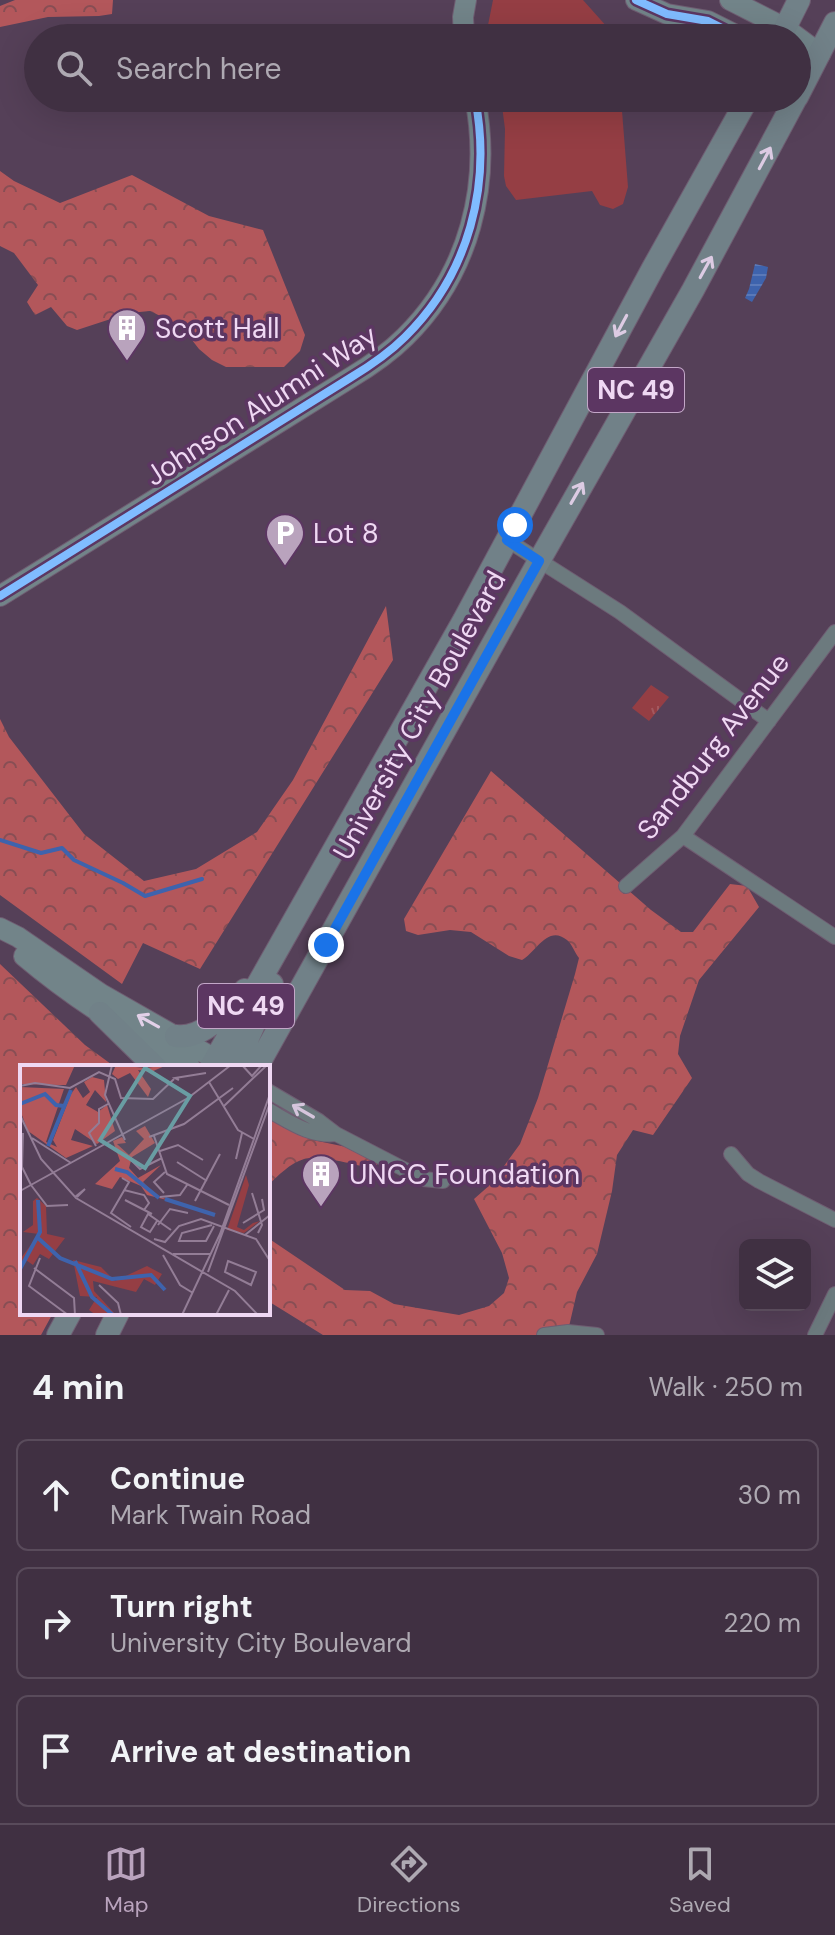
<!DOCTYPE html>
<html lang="en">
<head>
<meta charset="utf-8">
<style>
	body { margin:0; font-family:"DM Sans",sans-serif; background:#4b3c4d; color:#f1f3f6 }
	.controls { position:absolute; right:24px; bottom:24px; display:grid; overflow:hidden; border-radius:12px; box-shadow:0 8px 32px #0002 }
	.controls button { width:72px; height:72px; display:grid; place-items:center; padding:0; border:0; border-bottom:2px solid #594b5b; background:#403042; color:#f1f3f6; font:40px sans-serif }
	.stop { position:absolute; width:24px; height:24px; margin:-18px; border:6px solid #1a73e8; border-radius:50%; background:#fff }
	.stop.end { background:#1a73e8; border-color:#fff; box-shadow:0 2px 8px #0008 }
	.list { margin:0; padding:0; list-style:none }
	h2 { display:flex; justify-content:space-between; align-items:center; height:104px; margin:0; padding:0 32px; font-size:34px }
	h2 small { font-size:26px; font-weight:400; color:#aea9b2 }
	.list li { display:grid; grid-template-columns:52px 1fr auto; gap:24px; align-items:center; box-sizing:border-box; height:112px; margin:0 16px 16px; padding:0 16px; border:2px solid #594b5b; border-radius:12px }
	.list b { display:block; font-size:30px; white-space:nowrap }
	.list p { margin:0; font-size:26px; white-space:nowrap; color:#aea9b2 }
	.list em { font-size:26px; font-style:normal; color:#aea9b2 }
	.icon { flex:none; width:44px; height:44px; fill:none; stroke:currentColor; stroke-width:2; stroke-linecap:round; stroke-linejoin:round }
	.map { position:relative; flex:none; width:835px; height:1335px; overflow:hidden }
	.search { position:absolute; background:#403042; box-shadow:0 8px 32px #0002; left:24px; right:24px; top:24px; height:88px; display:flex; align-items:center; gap:20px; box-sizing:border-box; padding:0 28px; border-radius:44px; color:#aea9b2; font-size:30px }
	.sheet { height:488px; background:#403042 }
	nav { display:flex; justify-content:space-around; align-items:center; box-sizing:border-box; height:112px; border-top:2px solid #594b5b; background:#403042; font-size:22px; color:#aea9b2 }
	nav a { display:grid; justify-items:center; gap:4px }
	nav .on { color:#b9a3bd }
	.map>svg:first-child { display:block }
	.green { fill:#953e44 }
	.forest { fill:url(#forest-crowns) }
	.park { fill:url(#park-tufts) }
	.water { fill:url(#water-rules) }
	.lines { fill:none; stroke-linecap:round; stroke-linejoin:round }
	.stream { stroke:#3e63ad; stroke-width:4 }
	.street-casing { stroke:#6f5d72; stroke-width:16 }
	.secondary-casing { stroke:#6f5d72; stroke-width:22 }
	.primary-casing { stroke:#6f5d72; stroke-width:24 }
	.street { stroke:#6c7a7e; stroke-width:14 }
	.secondary { stroke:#728489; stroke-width:20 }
	.primary { stroke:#718188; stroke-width:22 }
	.cycleway-casing { stroke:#5c3662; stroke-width:13 }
	.cycleway { stroke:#80bcff; stroke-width:8 }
	.oneway { stroke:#dccbe3 }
	.oneway2 { stroke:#e2d0e8 }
	.oneway3 { stroke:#d5c5dc }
	.route { stroke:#1a73e8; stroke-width:10 }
	.labels { text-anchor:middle; stroke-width:7; stroke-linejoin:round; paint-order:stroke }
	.shield { fill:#5c3662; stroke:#c3a7c8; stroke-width:2 }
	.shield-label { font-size:26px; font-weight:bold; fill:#efd8f3 }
	.poi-label { font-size:28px; fill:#efd8f3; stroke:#5c3662; text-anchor:start }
	.street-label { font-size:28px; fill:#efd8f3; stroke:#5c3662 }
	.inset-river { fill:none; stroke:#3e63ad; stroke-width:4 }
	.inset-road { fill:none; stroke:#937d96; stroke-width:2 }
	.view { fill:#699da3; fill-opacity:0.15; stroke:#699da3; stroke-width:4 }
	.inset-edge { fill:none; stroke:#efd8f3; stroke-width:4 }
</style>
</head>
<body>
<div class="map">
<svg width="835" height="1335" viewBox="0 0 835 1335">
	<defs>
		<pattern id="forest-crowns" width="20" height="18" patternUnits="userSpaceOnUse" patternTransform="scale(2)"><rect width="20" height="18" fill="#b3575b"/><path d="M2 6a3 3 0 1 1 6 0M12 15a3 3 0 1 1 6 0" fill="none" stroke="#884e54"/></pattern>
		<pattern id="park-tufts" width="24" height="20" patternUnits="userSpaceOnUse" patternTransform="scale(2)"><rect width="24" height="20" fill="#953e44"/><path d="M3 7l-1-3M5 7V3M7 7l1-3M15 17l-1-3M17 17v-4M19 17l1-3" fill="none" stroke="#a4595f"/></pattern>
		<pattern id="water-rules" width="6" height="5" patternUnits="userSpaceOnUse" patternTransform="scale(2)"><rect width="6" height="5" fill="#3e63ad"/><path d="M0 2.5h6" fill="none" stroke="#5a79b9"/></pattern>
	</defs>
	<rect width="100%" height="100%" fill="#554058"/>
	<path class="green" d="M493 0H583L608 28 614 38H490L488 25Z
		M501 98H621L628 187 623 204 613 209 600 205 592 191 516 200 506 186 504 176 505 129Z"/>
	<path class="forest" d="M15 0H113L112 14 99 16 48 17 0 27V6Z
		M0 171 14 181 60 203 132 175 209 216 263 230 305 335 300 351 284 367H226L212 360 199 349 181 326 150 311 129 313 77 330 67 326 51 307 35 315 27 302 38 285 14 253 0 246Z
		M386 606 393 660 200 969 143 943 122 984 0 895V719L9 737 84 834 144 881 196 869 257 832 293 780Z
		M491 771 651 910 681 932H693L730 884 747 886 759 907 699 980 680 1036 678 1054 692 1078 653 1135 633 1130 617 1155 612 1191 597 1254 577 1292 567 1335H323L268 1301V1238L345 1290 370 1291 394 1304 459 1315 489 1306 504 1293 509 1278 502 1253 474 1199 491 1184 520 1144 538 1098 575 974 579 958C575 953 572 944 567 940 548 924 536 952 522 960L509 956 471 932 450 930 418 935 406 931 404 919Z
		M0 964 85 1045 115 1067H22V1313H53L41 1335H0Z
		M268 1120 280 1123 313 1140 351 1148 378 1163 373 1169C357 1165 319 1155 304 1159 290 1163 278 1176 268 1185Z"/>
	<path class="park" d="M651 685 669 697 649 721 632 708Z"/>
	<path class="water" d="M755 264 768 267 766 278 752 302 745 298 749 289Z"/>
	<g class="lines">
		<path class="stream" d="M0 840 41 853 62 848 74 860 123 883 145 896 202 879"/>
		<defs>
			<path id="street" d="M507 540 620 612 769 721
				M683 836 835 937
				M626 886 683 836 835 632
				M268 1091 319 1121 336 1134 423 1179 443 1181
				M268 1110C290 1122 310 1137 336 1134
				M731 1154 748 1174 759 1181 835 1220
				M544 1335 568 1332 597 1335
				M815 1335 835 1294"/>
			<path id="secondary" d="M636 0 667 14 708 21 742 38
				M730 0 785 28 820 54
				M464 38 463 17 466 0
				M0 596 350 378C370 366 389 353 405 337 469 274 492 185 475 98
				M0 928 18 937 101 994 229 1067
				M24 956C76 1000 132 1034 190 1067"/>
			<path id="primary" d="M780 38 799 0
				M797 97 835 23
				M100 1013 155 1067
				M176 1036C203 1040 230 1009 245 990
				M211 1067 464 620 653 268 748 98
				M235 1067 272 984
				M257 1067 539 561 693 290 796 98
				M58 1335 70 1313
				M107 1335 118 1313"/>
		</defs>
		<use href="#street" class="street-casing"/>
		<use href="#secondary" class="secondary-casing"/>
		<use href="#primary" class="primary-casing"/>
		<use href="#street" class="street"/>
		<use href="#secondary" class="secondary"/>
		<use href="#primary" class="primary"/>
		<defs>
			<path id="cycleway" d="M636 0 667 14 708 21 742 38
				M0 596 350 378C370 366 389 353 405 337 469 274 492 185 475 98"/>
		</defs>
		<use href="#cycleway" class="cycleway-casing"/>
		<use href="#cycleway" class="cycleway"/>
	</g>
	<defs><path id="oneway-shaft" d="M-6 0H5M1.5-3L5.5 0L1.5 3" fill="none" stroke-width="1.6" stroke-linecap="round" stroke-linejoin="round" transform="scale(2)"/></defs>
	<g class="oneway">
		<use href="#oneway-shaft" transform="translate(765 158) rotate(-62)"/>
		<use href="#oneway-shaft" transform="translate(706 267) rotate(-61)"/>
		<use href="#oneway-shaft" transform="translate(621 326) rotate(118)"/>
		<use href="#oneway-shaft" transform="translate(577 493) rotate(-60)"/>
	</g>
	<use class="oneway2" href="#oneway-shaft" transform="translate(148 1021) rotate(-151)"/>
	<use class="oneway3" href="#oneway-shaft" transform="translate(303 1111) rotate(-150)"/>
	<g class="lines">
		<path class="route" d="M326 945 539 561 507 540 515 525"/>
	</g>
	<defs>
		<symbol id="building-pin" viewBox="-11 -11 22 30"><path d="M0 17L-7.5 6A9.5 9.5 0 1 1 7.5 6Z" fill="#b9a3bd" stroke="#5c3662"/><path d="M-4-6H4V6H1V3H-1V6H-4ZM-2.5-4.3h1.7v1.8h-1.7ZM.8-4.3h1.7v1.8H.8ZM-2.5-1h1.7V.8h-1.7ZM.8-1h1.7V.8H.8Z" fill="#fff"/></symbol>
		<symbol id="parking-pin" viewBox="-11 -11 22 30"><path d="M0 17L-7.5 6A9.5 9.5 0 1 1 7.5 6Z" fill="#b9a3bd" stroke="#5c3662"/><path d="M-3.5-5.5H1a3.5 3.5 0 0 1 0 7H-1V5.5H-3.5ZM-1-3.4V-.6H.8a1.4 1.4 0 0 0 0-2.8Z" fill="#fff"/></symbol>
	</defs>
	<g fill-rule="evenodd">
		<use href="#building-pin" x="105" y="306" width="44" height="60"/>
		<use href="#parking-pin" x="263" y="511" width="44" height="60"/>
		<use href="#building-pin" x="299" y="1152" width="44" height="60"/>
	</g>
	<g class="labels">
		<g class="shield">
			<rect x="588" y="368" width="96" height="44" rx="6"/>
			<rect x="198" y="984" width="96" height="44" rx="6"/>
		</g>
		<g class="shield-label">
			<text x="636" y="399">NC 49</text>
			<text x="246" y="1015">NC 49</text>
		</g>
		<g class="poi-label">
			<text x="155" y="338">Scott Hall</text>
			<text x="313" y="543">Lot 8</text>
			<text x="349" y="1184">UNCC Foundation</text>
		</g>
		<g class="street-label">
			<text transform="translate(261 405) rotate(-33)" y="10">Johnson Alumni Way</text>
			<text transform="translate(419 715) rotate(-61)" y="10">University City Boulevard</text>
			<text transform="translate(713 746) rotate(-52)" y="10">Sandburg Avenue</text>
		</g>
	</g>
	<g transform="translate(20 1065)">
		<rect width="250" height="250" fill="#554058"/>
		<path d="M226 110 229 120 217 162 224 165 233 158 240 156 224 168 207 165Z" fill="#953e44"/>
		<path d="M0 0H55L46 20H39L0 19ZM96 0 126 3 147 0 131 7 118 5 131 24 128 32 110 8 98 14 92 9ZM72 12 84 15 86 37 75 25 66 40 78 47 87 40 95 66 77 79 55 64 51 75 73 81 46 93 8 66 0 45V22L44 24 26 77 37 82 33 75 51 29 56 22 63 33 70 27 64 17ZM125 61 135 78 112 92 109 103 118 113 141 100 123 117 135 130 151 136 127 130 121 121 100 112 92 124 75 119 100 96 93 76 102 72 106 78 97 79 109 90 124 74 116 66Z" fill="#b3575b"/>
		<path d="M17 133 26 141 27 169 45 173 29 194 20 189 13 200 6 195 0 204 1 193 19 169 3 167 13 160V136ZM53 195 81 202 95 216 127 201 142 209 135 220 124 214 116 227 73 216 74 226 96 250H76L69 245 77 232 60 231Z" fill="#953e44"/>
		<path class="inset-river" d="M0 39 25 29 36 40 44 41M28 81 51 25M95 104 107 107 139 133M145 134 195 150M18 173 40 193 92 214 131 210 145 225M55 196 72 232 93 250M0 204 20 167 18 135"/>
		<path class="inset-road" d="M92 0 85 30 105 75M222 0 232 11 242 0M159 15 155 13 186 8M189 17 218 65 234 74M0 21 15 18 50 23 79 7 95 14 101 33 133 34 154 14M204 41 247 0M0 50 21 94 56 133 215 226 238 250M3 68 2 102 11 120M134 71 147 109 209 140M129 72 164 59 213 23M12 73 51 98M76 81 69 68 79 58V44L88 39M140 86 158 80 183 95M109 93 120 104 142 93M216 94 222 68M157 97 187 116M102 113 109 117 91 148 111 162M11 120 27 141 48 140M104 125 124 130 129 138 124 145M0 126 168 33 211 0M144 128 134 117 145 107M232 128 242 160 238 168M55 132 65 124 57 132M140 132 160 130 167 120M105 135 132 149M175 136 200 89M137 156 130 167 121 162 128 149 151 165M223 158 244 145 242 134M138 160 150 144 168 148M192 160 162 168 159 176H186L194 161M225 170 250 150M134 174 145 177 159 161 181 154 236 174 250 196M153 189H191M143 190 160 220 173 228M20 193 9 221 48 250M208 196 236 207 231 220 205 207ZM14 203 54 233 55 250M188 207 250 38M79 220 98 238 101 250M162 250 200 169 250 29M196 250 209 225"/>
		<path class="view" d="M125 3 170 31 125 103 80 75Z"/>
		<rect width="250" height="250" class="inset-edge"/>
	</g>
</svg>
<div class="controls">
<button><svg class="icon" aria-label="layers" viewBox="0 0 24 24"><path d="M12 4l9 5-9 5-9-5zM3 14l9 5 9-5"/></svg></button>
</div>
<div class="stop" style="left:515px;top:525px"></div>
<div class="stop end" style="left:326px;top:945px"></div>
<div class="search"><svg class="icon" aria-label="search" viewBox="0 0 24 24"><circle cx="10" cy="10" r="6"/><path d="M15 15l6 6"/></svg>Search here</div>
</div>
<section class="sheet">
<h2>4 min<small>Walk · 250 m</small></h2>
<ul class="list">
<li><svg class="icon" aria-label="ahead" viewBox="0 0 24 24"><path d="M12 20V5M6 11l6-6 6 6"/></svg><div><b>Continue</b><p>Mark Twain Road</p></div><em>30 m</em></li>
<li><svg class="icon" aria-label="right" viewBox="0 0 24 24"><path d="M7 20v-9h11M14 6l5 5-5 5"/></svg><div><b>Turn right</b><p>University City Boulevard</p></div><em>220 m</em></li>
<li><svg class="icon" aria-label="arrive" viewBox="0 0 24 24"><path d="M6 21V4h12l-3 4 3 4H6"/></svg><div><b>Arrive at destination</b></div></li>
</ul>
</section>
<nav>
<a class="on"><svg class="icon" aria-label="map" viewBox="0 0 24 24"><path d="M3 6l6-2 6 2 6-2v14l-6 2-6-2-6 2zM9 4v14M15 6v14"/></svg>Map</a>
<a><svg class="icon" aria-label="directions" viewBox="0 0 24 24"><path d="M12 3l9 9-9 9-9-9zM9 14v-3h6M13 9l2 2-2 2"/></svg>Directions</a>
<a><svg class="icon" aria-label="saved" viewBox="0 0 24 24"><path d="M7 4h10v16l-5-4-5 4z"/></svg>Saved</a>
</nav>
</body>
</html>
